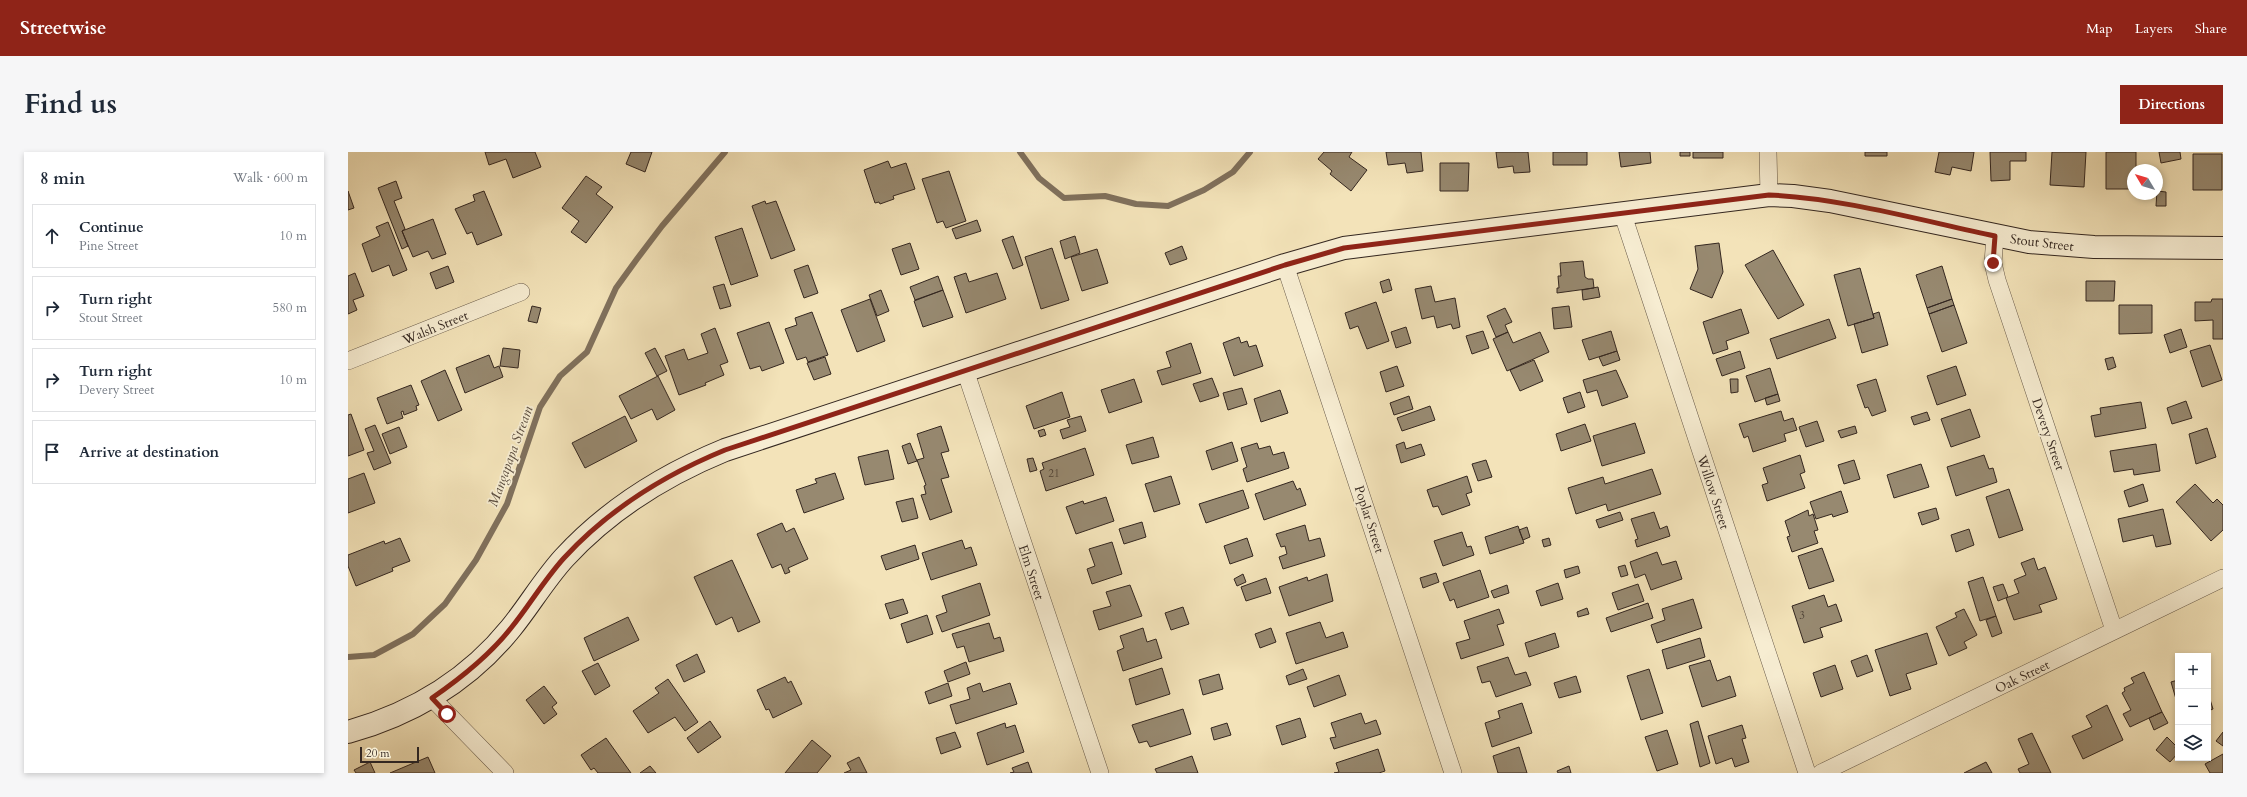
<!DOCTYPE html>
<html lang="en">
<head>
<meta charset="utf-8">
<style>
	body { margin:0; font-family:Cardo,serif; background:#f6f6f7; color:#1f2937 }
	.controls { position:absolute; right:12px; bottom:12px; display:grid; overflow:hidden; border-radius:0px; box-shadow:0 2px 6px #0003 }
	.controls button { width:36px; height:36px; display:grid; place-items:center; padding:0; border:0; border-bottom:1px solid #e0e1e3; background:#fff; color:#1f2937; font:20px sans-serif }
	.compass { position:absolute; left:1779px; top:12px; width:36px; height:36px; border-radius:50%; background:#fff; box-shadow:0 2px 6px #0003; rotate:308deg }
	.scale { position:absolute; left:12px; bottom:10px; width:59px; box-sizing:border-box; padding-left:4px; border:2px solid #342720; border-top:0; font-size:11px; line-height:14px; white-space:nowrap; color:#342720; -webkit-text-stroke:3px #f7edd2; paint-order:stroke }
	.stop { position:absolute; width:12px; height:12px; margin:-9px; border:3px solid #8f2418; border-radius:50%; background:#fff }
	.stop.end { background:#8f2418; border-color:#fff; box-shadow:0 1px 4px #0008 }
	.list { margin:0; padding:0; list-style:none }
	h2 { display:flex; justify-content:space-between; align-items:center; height:52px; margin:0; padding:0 16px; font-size:17px }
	h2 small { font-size:13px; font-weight:400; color:#747a83 }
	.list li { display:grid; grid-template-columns:26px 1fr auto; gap:12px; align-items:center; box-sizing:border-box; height:64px; margin:0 8px 8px; padding:0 8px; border:1px solid #e0e1e3; border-radius:0px }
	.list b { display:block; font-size:15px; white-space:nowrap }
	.list p { margin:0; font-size:13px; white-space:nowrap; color:#747a83 }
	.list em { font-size:13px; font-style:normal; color:#747a83 }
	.icon { flex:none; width:22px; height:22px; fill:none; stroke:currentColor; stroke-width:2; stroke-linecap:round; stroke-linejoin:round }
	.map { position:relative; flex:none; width:1875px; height:621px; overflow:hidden; border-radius:0px }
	header { display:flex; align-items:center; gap:24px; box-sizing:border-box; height:56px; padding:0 20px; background:#8f2418; color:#fff }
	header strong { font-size:19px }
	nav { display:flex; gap:22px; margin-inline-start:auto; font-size:14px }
	.intro { display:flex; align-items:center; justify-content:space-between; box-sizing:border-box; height:96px; padding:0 24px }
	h1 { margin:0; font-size:28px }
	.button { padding:10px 18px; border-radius:0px; background:#8f2418; color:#fff; font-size:14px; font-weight:700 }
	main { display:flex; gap:24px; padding:0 24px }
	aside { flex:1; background:#fff; border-radius:0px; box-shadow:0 2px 6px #0003 }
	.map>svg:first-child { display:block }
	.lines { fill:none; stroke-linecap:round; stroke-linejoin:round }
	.stream { stroke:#80715d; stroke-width:6 }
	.building { fill:#978970; stroke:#342720 }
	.street-casing { stroke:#645646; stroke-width:18 }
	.secondary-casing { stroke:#342720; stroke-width:24 }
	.street { stroke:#f7edd2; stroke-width:17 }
	.secondary { stroke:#f7edd2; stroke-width:22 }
	.route { stroke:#8f2418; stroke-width:5 }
	.labels { text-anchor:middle; stroke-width:3.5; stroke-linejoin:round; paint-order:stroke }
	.number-label { font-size:11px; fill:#4d4034 }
	.street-label { font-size:13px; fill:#342720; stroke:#f7edd2 }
	.water-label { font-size:14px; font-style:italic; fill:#5a4c3e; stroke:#f7edd2 }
</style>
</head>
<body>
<header>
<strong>Streetwise</strong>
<nav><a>Map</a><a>Layers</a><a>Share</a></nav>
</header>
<div class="intro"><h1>Find us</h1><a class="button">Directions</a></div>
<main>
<aside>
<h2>8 min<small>Walk · 600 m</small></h2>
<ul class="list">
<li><svg class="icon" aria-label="ahead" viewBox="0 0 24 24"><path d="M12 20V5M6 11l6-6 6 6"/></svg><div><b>Continue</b><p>Pine Street</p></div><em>10 m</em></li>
<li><svg class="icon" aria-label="right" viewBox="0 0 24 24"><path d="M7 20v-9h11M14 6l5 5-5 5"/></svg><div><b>Turn right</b><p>Stout Street</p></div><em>580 m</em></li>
<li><svg class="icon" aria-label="right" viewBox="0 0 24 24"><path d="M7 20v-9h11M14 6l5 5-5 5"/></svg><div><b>Turn right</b><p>Devery Street</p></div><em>10 m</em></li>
<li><svg class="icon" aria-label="arrive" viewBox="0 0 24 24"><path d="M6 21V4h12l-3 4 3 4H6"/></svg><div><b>Arrive at destination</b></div></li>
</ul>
</aside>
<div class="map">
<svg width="1875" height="621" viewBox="0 0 1875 621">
	<rect width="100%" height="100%" fill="#f3e3b9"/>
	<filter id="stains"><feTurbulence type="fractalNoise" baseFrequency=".005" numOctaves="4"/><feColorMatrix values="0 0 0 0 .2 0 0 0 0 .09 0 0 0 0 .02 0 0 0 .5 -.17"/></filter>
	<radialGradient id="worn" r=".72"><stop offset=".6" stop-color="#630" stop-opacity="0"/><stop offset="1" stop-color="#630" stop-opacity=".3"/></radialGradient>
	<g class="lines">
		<path class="stream" d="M672 0 691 26 716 46 757 44 788 52 820 54 856 38 885 20 902 0
			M0 505 26 503 65 482 97 452 128 408 159 352 192 255 212 224 239 200 268 136 289 107 314 74 377 0"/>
	</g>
	<path class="building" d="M137 0H187L193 15 165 26 158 7 141 13Z
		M283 0H304L297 20 278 12Z
		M976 0H1004L1001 5 1019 18 1003 39 982 22 984 19 970 7Z
		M1038 0H1073L1075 19 1059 21 1057 11 1040 13Z
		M1148 0H1180L1182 20 1166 21 1165 14 1150 16Z
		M1205 0H1239V13H1205Z
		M1271 0H1302L1303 11 1273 15Z
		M1332 0H1342V4H1332Z
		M1345 0H1375V6H1345Z
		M1517 0H1539V4H1517Z
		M1591 0H1626L1623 19 1604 15 1602 23 1587 20Z
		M1642 0H1678V9H1662V28L1643 29Z
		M1704 0H1738L1736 35 1702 33Z
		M1758 0H1788V18H1785V37H1758Z
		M1811 0H1832L1833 7 1813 11Z
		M1845 2H1874V38H1845Z
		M540 9 543 16 558 11 567 37 545 44 546 47 532 52 531 50 527 51 516 18Z
		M1092 11H1121L1120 39H1092Z
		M601 19 618 69 598 76 595 69 589 71 574 27Z
		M238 24 254 35 248 42 265 55 238 91 223 80 231 69 214 56Z
		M48 29 54 46 46 49 57 77 54 79 60 94 54 97 30 36Z
		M0 39 6 56 0 58Z
		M136 39 154 83 129 93 124 80 119 82 107 57 127 49 125 43Z
		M1809 39 1818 40V54H1808Z
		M417 49 418 52 428 49 447 98 423 107 404 54Z
		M85 67 98 102 84 107 80 99 65 105 54 79Z
		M629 68 633 79 608 87 604 77Z
		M40 70 59 118 45 124 41 113 24 120 14 92 32 84 28 75Z
		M394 76 410 124 383 133 367 85Z
		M665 84 675 113 665 117 654 88Z
		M727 84 732 101 717 107 712 89Z
		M562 91 571 117 553 123 544 97Z
		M1371 91 1375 120 1364 146 1342 137 1350 117 1347 94Z
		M834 94 839 107 822 113 817 101Z
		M704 96 721 148 693 157 677 105Z
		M749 97 760 131 734 139 723 105Z
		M1425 98 1456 153 1430 167 1397 113Z
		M1235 109 1237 125 1240 127H1245L1246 136 1209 141V136H1211L1210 124H1213L1212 111Z
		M460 113 470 141 456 146 446 118Z
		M100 114 106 130 88 137 82 121Z
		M1594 114 1604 147 1579 156 1568 123Z
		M1512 116 1526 166 1500 174 1486 123Z
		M7 121 16 144 5 148 9 158 0 162V124Z
		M618 121 621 130 649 121 658 147 618 161 606 125Z
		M590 124 595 138 567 148 562 135Z
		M1041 127 1044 138 1035 141 1032 130Z
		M1738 129H1767L1766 149H1738Z
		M376 132 383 154 372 157 365 135Z
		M1083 134 1087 150 1107 146 1112 175 1105 177 1103 172 1089 176 1086 164 1074 167 1067 137Z
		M1250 135 1252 145 1235 148 1234 138Z
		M533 138 541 159 529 164 521 143Z
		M595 138 605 165 575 175 566 149Z
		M522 147 537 189 509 200 493 158Z
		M1604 147 1606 153 1581 162 1579 156Z
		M1864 147H1875V187H1865V168L1847 169V150H1863Z
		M1028 150 1041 189 1019 197 1010 174 1002 177 997 161Z
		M1606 153 1619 191 1594 200 1581 162Z
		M1771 153H1804V181L1771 182Z
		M184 154 193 156 189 171 180 169Z
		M1221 154 1224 175 1206 177 1204 156Z
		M1157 156 1164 170 1157 173 1160 180 1148 185 1139 164Z
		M1393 157 1401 181 1378 189 1380 197 1365 202 1355 170Z
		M464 160 480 203 460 210 458 205 449 208 437 177 449 173 447 166Z
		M1531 160 1540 193 1514 201 1506 172 1526 166 1525 162Z
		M1481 167 1488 186 1429 207 1422 187Z
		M421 170 436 211 414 219 412 214 402 217 389 181Z
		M1058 175 1063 191 1048 196 1043 180Z
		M367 176 380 210 372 213 376 223 357 231 358 233 331 243 317 204 336 197 340 208 360 201 353 182Z
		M1833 177 1839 195 1822 201 1816 183Z
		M1135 179 1141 196 1124 202 1118 184Z
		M1263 179 1269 199 1241 208 1234 188Z
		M1160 180 1165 191 1192 180 1201 200 1159 219 1145 187Z
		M891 185 893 191 899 189 901 195 908 193 915 214 886 224 875 191Z
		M843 191 853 221 814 233 809 219 823 215 818 200Z
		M1862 193 1874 228 1854 235 1842 199Z
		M155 196 172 198 170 216 152 214Z
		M307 196 319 219 309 224 297 201Z
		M1269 199 1272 208 1255 214 1251 205Z
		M1392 199 1397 216 1374 224 1368 207Z
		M141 203 146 216 151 214 155 225 117 241 108 216Z
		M477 205 483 222 466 228 459 211Z
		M1765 205 1768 215 1760 218 1757 207Z
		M1186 208 1195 229 1172 239 1162 218Z
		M1049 214 1056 234 1038 240 1032 220Z
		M1608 214 1618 243 1589 253 1579 224Z
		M1422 216 1430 242 1407 250 1398 224Z
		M97 218 114 258 90 269 73 229Z
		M1268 218 1280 245 1254 254 1249 238 1239 241 1235 228Z
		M310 224 327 258 309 268 304 257 283 267 271 244Z
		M864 226 871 244 852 250 845 232Z
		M786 227 794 250 761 261 753 238Z
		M1382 227H1390V240L1383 241Z
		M1528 227 1538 259 1524 264 1520 255 1517 256 1509 233Z
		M63 233 71 253 68 254 69 258 56 263 55 259 53 260 55 266 39 272 29 246Z
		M894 236 899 252 880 258 875 241Z
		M932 238 940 261 913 270 906 247Z
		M714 240 722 265 686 277 678 254Z
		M1232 240 1237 255 1220 261 1215 246Z
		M1430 242 1432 249 1419 253 1417 246Z
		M1061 244 1065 257 1046 263 1042 251Z
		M1838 249 1844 266 1824 272 1819 256Z
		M1793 250 1798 276 1747 285 1743 264 1753 262 1752 256Z
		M1082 254 1087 268 1054 279 1049 266Z
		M1622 257 1632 285 1603 295 1593 267Z
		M1433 259 1436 269 1445 266 1449 278 1436 282 1438 289 1405 300 1400 284 1396 286 1391 272Z
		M1579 260 1582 268 1566 273 1563 265Z
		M3 262 16 298 0 304V263Z
		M277 264 289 289 237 316 224 291Z
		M733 264 738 279 715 287 712 278 722 275 719 268Z
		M1469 269 1476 289 1458 295 1451 275Z
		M1287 271 1297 301 1254 314 1245 284Z
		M1237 272 1243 289 1213 299 1208 282Z
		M27 273 43 311 26 318 19 301 26 299 17 277Z
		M593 274 601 299 593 301 601 325 593 327 604 360 582 368 573 343 578 342 576 334 578 333 569 308 576 306 569 282Z
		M1507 274 1509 281 1493 286 1490 279Z
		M51 275 59 295 42 302 34 282Z
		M1859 276 1868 305 1848 312 1841 282Z
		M696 277 698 283 692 285 690 279Z
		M805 285 811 305 784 312 778 293Z
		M884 290 890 309 864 318 858 299Z
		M1056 290 1058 297 1073 292 1077 303 1053 311 1048 293Z
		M562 291 569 309 560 312 554 294Z
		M909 291 911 297 922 294 925 303 936 300 941 316 899 330 895 317 899 315 893 296Z
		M1808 292 1812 319 1786 323 1785 317 1766 320 1762 299Z
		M737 296 746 323 698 339 692 319 696 317 694 311Z
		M540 298 546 327 517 333 510 305Z
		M1452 303 1457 320 1452 322 1457 336 1419 349 1414 333 1420 331 1415 316Z
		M1636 303 1641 317 1645 316 1649 330 1608 344 1599 315Z
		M685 306 689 318 682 320 679 307Z
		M1138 308 1144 325 1130 329 1124 312Z
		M1506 308 1512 327 1496 332 1490 313Z
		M1573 312 1581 335 1546 346 1539 323Z
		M1304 317 1313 342 1260 359 1258 352 1228 362 1220 336 1255 325 1257 332Z
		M16 321 27 351 0 361V327Z
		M487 321 496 347 456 361 448 338 469 331 467 327Z
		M823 324 832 352 806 360 797 332Z
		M1119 324 1124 340 1118 342 1122 353 1094 363 1090 354 1085 355 1079 338Z
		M945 329 949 338 952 336 958 353 916 368 907 342Z
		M1795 332 1800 349 1781 355 1776 339Z
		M1847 332 1865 351 1869 347 1875 353V378L1863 389 1828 350Z
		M1661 337 1675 378 1651 386 1638 345Z
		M895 338 901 356 858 371 851 352Z
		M1493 339 1500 360 1485 365 1484 362 1468 367 1462 350Z
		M758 345 766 369 728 382 718 355 735 349 736 352Z
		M565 346 570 366 554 370 548 350Z
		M1588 356 1591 367 1574 373 1570 361Z
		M1815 357 1823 392 1808 395 1805 383 1775 390 1770 367Z
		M1460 358 1461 364 1465 362 1470 378 1466 379 1470 391 1444 400 1439 385 1442 384 1437 369Z
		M1272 360 1275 368 1251 376 1248 368Z
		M1306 360 1312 377 1319 374 1322 384 1289 395 1287 388 1290 387 1283 367Z
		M794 370 798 385 776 392 771 377Z
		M434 371 438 380 446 376 460 407 440 416 442 420 437 422 433 412 424 416 409 382Z
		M957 373 961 389 972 386 977 404 935 417 931 405 939 402 937 394 933 395 928 382Z
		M1170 374 1176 391 1142 402 1137 385Z
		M1179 375 1182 385 1175 388 1171 378Z
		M1621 377 1626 393 1608 400 1603 383Z
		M1114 380 1119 395 1123 394 1126 403 1095 414 1086 389Z
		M52 386 62 409 44 416 45 419 8 434 0 414V403L36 389 37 392Z
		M899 386 905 404 882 412 876 394Z
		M1201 386 1203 393 1196 395 1194 388Z
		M614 388 617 397 623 395 629 413 583 428 574 401Z
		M764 390 774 422 744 432 739 417 747 414 741 397Z
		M567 393 571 407 538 418 533 404Z
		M1474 396 1486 429 1461 437 1450 404Z
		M1309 400 1314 413 1328 409 1334 427 1303 438 1297 422 1287 426 1282 410Z
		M1686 406 1690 418 1697 415 1709 447 1691 453 1694 460 1666 468 1658 446 1671 441 1666 428 1678 423 1673 411Z
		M384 408 412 470 390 480 384 465 368 473 346 425Z
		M1277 413 1280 423 1273 425 1270 415Z
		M1230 414 1232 421 1218 426 1216 418Z
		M1132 418 1141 445 1109 456 1106 447 1102 449 1095 431Z
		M1088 421 1091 430 1075 436 1072 426Z
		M895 422 898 430 889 434 886 427Z
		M979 422 985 449 941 464 931 435 959 425 960 429Z
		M1635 425 1648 464 1632 469 1620 430Z
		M918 426 923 441 898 449 893 435Z
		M632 431 642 463 594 480 588 464 599 460 594 444Z
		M1210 431 1215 447 1193 454 1188 439Z
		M1290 432 1296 449 1270 458 1264 441Z
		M1655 432 1660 445 1650 449 1645 435Z
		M782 433 794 464 751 478 745 459 763 454 758 440Z
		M1159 433 1161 441 1146 446 1143 439Z
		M1476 443 1480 455 1488 452 1494 469 1472 476 1475 485 1456 491 1444 454Z
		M555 447 560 461 542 467 537 452Z
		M1345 447 1354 476 1309 491 1303 473 1317 468 1314 457Z
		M1300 451 1305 466 1263 480 1258 466Z
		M835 455 841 472 823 478 817 461Z
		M1239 456 1241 462 1230 465 1229 460Z
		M1151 457 1156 471 1149 473 1156 493 1113 507 1108 491 1122 487 1116 469Z
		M1616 457 1629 483 1616 490 1619 496 1601 504 1588 475 1609 465 1607 461Z
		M579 463 585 482 559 491 553 472Z
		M1648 464 1654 481 1644 485 1638 468Z
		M280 465 291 488 246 509 236 486Z
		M972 470 978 486 995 480 1000 495 948 512 938 481Z
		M641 471 646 487 652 485 656 499 621 510 616 494 609 496 604 482Z
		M795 476 799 490 808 487 814 506 775 519 769 499 776 496 772 484Z
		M923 476 928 490 912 496 907 482Z
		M1207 481 1211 495 1181 505 1177 491Z
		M1579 481 1589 512 1558 522 1563 537 1542 544 1527 498Z
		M1352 486 1357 505 1319 517 1314 498Z
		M349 502 357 520 336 530 328 513Z
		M1519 503 1525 519 1509 525 1503 509Z
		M1160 505 1167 523 1178 520 1183 533 1148 545 1142 529 1134 531 1129 515Z
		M1362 508 1369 529 1382 524 1388 544 1354 555 1341 514Z
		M618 510 622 522 600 530 596 519Z
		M250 511 262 534 247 543 234 519Z
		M1487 513 1495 537 1473 545 1465 521Z
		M814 516 822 542 788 553 781 527Z
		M955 517 959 527 941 533 938 524Z
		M1301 517 1315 561 1293 568 1279 524Z
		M1796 520 1814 560 1782 575 1775 562 1783 558 1774 541 1777 539 1776 536 1786 531 1783 526Z
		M871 522 875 537 855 543 851 528Z
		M991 523 998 543 966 555 959 535Z
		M1228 524 1233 540 1211 546 1206 531Z
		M437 525 440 531 443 529 454 552 425 566 421 557 418 558 409 538Z
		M320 527 350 570 337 579 327 565 300 581 285 559 311 541 307 536Z
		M1830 528V554L1823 530Z
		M600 531 604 544 581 552 577 540Z
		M632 531 635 540 662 531 669 552 608 572 602 553 622 547 619 536Z
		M196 534 209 551 204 555 209 562 196 572 178 548Z
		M1860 541 1865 557 1860 559Z
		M1174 551 1184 581 1144 595 1137 571 1152 566 1150 559Z
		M1759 553 1775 588 1735 607 1724 584 1744 575 1738 564Z
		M835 557 843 582 802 595 799 589 791 591 784 573Z
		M1814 560 1820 571 1806 578 1801 566Z
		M1013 561 1017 572 1028 568 1033 582 986 597 982 586 988 585 983 571Z
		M952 566 958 585 934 593 928 574Z
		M362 569 373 585 350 601 339 586Z
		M1350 569 1362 611 1352 615 1342 572Z
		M657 571 658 576 667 573 676 600 639 613 629 581Z
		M879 571 883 583 866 588 863 576Z
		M1394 573 1398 586 1394 587 1401 610 1387 615 1384 606 1368 612 1360 584Z
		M1319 578 1330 612 1309 619 1297 585Z
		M607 580 613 595 593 602 588 586Z
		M1875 580V594L1868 589Z
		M1684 581 1703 621H1672L1670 617 1681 612 1670 587Z
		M1819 585 1828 594 1827 596 1830 598V601L1822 610 1808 598Z
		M258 586 283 621H250L246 616 243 618 233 603Z
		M464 588 483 604 469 621H437Z
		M1171 595 1179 621H1150L1145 604Z
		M1030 597 1037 619 1031 621H986L991 620 988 611Z
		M1875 602V621H1862L1857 612Z
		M844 604 850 621H809L807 617Z
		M80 605 87 621H42Z
		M511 605 519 621H496L503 618 499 611Z
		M22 610 27 621H8L6 618Z
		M680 610 684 621H662L666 620 664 616Z
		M1638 610 1644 621H1616Z
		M302 614 308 621H292Z
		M1221 614 1223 621H1210L1209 619Z"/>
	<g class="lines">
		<defs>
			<path id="street" d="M1420 0 1421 43
				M1274 60 1459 621
				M1647 84 1645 111 1649 128 1766 478
				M937 113 1105 621
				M0 209 173 140
				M617 218 752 621
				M84 546 157 621
				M1473 621 1875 426"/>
			<path id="secondary" d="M0 580C64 562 121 528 163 476 181 454 196 428 216 406 261 357 316 323 377 298L937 113 996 96 1421 43 1445 44 1482 49 1681 90 1746 95 1875 96"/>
		</defs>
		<use href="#street" class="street-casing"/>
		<use href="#secondary" class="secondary-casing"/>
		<use href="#street" class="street"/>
		<use href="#secondary" class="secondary"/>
	</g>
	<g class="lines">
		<path class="route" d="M99 562 84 546C113 526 141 504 163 476 181 454 196 428 216 406 261 357 316 323 377 298L937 113 996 96 1421 43C1494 46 1575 69 1647 84L1645 111"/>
	</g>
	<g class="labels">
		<g class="number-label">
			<text x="706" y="325">21</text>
			<text x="1454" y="467">3</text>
		</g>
		<g class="street-label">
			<text transform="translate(1694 90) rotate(7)" y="5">Stout Street</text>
			<text transform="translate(87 175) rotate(-22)" y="5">Walsh Street</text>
			<text transform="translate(1701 282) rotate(71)" y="5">Devery Street</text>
			<text transform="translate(1366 340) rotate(72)" y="5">Willow Street</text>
			<text transform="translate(1022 367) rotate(72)" y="5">Poplar Street</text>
			<text transform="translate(684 420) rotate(72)" y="5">Elm Street</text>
			<text transform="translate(1674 524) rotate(-26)" y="5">Oak Street</text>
		</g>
		<g class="water-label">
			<text transform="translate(162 304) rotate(-70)" y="5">Mangapapa Stream</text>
		</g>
	</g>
	<rect width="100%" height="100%" filter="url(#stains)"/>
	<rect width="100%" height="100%" fill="url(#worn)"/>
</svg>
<div class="controls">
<button>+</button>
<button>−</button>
<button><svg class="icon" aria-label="layers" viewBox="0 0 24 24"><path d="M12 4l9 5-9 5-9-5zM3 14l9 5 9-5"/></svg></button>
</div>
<svg class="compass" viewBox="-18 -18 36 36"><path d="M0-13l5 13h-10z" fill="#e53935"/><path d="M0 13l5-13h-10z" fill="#747a83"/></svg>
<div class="scale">20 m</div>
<div class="stop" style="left:99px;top:562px"></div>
<div class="stop end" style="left:1645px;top:111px"></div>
</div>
</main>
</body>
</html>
